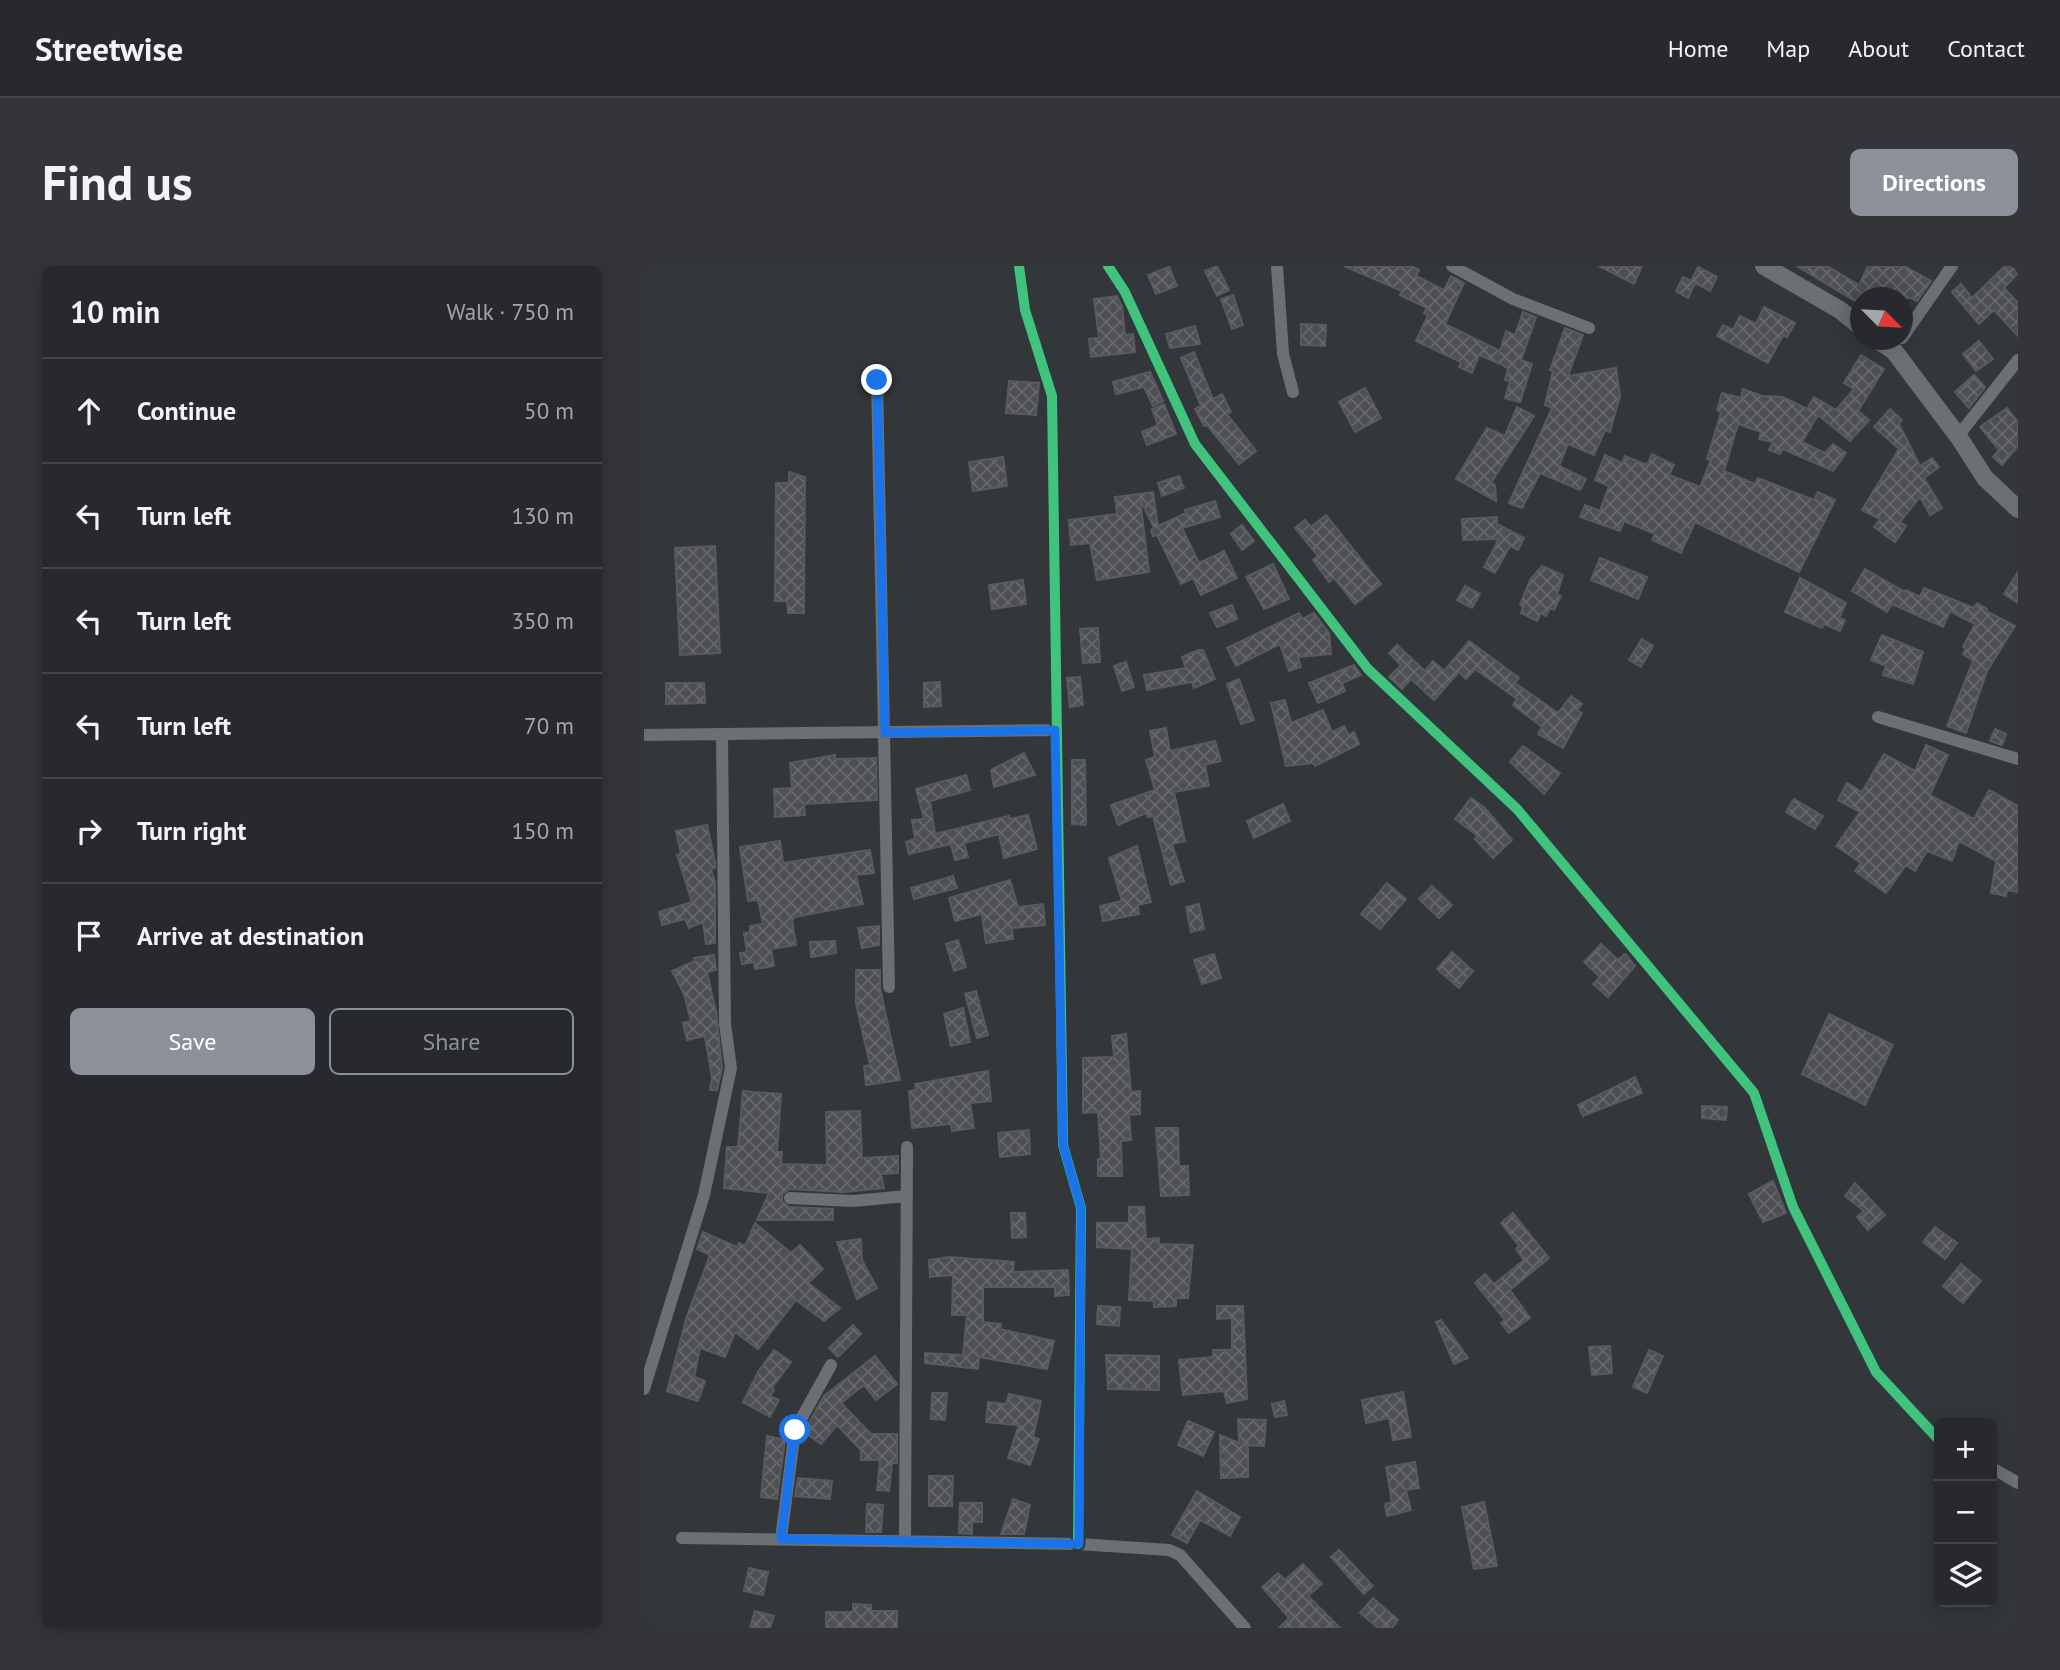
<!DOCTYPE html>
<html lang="en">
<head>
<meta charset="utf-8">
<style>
	body { margin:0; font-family:"PT Sans",sans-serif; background:#333538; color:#f1f3f6 }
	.controls { position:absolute; right:21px; bottom:21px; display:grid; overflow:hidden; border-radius:10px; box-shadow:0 4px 18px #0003 }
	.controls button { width:63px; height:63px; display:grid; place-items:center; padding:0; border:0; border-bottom:2px solid #434548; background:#27292c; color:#f1f3f6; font:35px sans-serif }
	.compass { position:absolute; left:1206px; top:21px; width:63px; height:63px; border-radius:50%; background:#27292c; box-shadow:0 4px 18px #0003; rotate:114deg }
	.stop { position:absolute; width:21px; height:21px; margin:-16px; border:5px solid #1a73e8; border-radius:50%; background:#fff }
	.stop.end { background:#1a73e8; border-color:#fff; box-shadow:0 2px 7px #0008 }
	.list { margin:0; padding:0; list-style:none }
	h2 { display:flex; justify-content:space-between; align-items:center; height:91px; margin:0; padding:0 28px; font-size:30px }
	h2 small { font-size:23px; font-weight:400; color:#a4a6a9 }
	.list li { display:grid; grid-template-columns:46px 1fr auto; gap:21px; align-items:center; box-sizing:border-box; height:105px; padding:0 28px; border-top:2px solid #434548 }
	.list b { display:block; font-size:26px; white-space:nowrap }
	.list em { font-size:23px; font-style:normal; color:#a4a6a9 }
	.actions { display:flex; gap:14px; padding:21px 28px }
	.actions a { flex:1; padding:16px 0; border:2px solid #8c9099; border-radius:10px; text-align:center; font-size:24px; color:#8c9099 }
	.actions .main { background:#8c9099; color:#fff }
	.icon { flex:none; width:38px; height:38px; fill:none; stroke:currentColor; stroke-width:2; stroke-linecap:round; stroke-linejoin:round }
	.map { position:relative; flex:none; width:1374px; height:1362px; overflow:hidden; border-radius:10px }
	header { display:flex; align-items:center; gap:42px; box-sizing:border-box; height:98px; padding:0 35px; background:#27292c; border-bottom:2px solid #434548 }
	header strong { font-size:33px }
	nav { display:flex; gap:38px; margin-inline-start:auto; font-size:24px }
	.intro { display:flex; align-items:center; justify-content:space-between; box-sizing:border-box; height:168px; padding:0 42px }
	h1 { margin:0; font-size:49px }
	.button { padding:18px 32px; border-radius:10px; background:#8c9099; color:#fff; font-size:24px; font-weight:700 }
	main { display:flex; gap:42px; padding:0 42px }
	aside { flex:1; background:#27292c; border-radius:10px; box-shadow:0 4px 18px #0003 }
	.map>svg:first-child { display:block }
	.building { fill:url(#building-cross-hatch); stroke:#585b5e; stroke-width:2 }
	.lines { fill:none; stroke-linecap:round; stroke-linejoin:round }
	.minor { stroke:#6d7073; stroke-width:12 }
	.secondary { stroke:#6b7074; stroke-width:18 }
	.cycleway-casing { stroke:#30383e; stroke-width:15 }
	.cycleway { stroke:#40c37c; stroke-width:10 }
	.route { stroke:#1a73e8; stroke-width:9 }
</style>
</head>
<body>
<header>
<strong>Streetwise</strong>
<nav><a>Home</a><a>Map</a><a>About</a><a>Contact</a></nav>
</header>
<div class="intro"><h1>Find us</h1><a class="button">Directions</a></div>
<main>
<aside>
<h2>10 min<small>Walk · 750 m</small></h2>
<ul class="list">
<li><svg class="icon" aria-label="ahead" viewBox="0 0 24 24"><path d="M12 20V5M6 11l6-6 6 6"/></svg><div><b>Continue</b></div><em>50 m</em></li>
<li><svg class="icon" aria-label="left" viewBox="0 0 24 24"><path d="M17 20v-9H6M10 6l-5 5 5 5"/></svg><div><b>Turn left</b></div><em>130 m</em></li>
<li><svg class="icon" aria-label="left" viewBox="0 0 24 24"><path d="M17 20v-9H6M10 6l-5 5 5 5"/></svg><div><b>Turn left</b></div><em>350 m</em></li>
<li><svg class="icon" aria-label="left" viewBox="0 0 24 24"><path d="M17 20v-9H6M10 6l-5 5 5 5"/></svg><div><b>Turn left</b></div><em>70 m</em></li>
<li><svg class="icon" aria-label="right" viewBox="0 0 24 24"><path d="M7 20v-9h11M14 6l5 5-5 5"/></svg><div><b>Turn right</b></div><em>150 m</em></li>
<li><svg class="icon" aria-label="arrive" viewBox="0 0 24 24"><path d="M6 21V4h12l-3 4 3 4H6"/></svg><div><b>Arrive at destination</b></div></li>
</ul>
<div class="actions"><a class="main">Save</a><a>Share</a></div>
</aside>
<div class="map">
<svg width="1374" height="1362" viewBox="0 0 1374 1362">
	<defs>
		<pattern id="building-cross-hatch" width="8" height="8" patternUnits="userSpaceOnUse" patternTransform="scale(1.75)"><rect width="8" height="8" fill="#4d4f52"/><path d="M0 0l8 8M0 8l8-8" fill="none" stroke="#66686b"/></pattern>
	</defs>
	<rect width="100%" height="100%" fill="#34373a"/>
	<path class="building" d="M573 0 585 24 573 30 561 5Z
		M700 0H767L775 4 772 10 800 24 807 10 820 17 801 58 856 85 862 65 871 69 879 46 892 51 877 94 888 98 876 136 861 132 866 115 861 114 864 103 859 99 835 89 828 107 815 101 817 96 772 75 784 49 780 47 783 42 756 29 758 25Z
		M955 0H998L990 18Z
		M1153 0H1183L1215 19 1224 0H1260L1287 15 1273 35 1267 32H1216V38Z
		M1361 0H1374V7L1360 22 1374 37V70L1350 44 1335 58 1308 26 1317 18 1328 32Z
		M525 1 533 20 512 28 504 9Z
		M1054 1 1073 11 1066 25 1051 17 1044 32 1032 25 1039 11 1047 15Z
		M589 29 599 59 588 63 577 33Z
		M473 30 478 40 481 69 489 68 491 86 447 91 445 73 455 72 450 33Z
		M1120 41 1151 57 1143 71 1139 69 1124 97 1073 70 1079 59 1089 64 1096 50 1112 58Z
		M657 58 682 59 681 80 657 79Z
		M551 60 556 78 526 82 522 68Z
		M921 62 939 69 924 110 972 102 976 130 966 166 961 164 950 189 924 178 915 200 942 213 936 224 896 207 878 242 865 237 908 142 901 139 909 105 906 104Z
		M1335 75 1349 93 1332 105 1319 88Z
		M550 86 569 133 578 128 587 146 583 148 612 185 595 198 563 159 560 160 551 143 557 140 537 92Z
		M1217 89 1240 103 1214 145 1225 154 1206 175 1174 149 1158 176 1181 187 1189 178 1202 187 1189 205 1139 183 1136 188 1125 184 1129 176 1115 173 1117 166 1094 158 1080 205 1111 218 1114 212 1170 234 1174 226 1191 234 1155 306 1051 256 1037 287 1008 274 1011 268 980 255 976 265 936 251 941 239 956 245 965 220 951 214 961 189 978 197 981 190 1003 199 1008 188 1030 199 1025 209 1056 221 1067 194 1063 193 1077 146 1073 144 1078 127 1097 132 1099 123 1118 130 1139 131 1163 143 1170 131 1192 144 1210 123 1200 117Z
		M506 106 519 135 509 140 500 121 472 128 469 116Z
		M1330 109 1341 121 1325 142 1311 126Z
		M365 115 395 117 392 149 362 147Z
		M721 122 737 152 711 166 695 136Z
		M520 138 532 168 503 179 498 166 514 159 508 143Z
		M873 141 890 150 847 217 851 219 852 235 812 213 843 162 861 170Z
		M1363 142 1374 156V180L1358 199 1349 191 1355 184 1336 161Z
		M1246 143 1258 154 1255 158 1276 200 1288 192 1295 201 1280 212 1298 242 1286 249 1276 231 1256 256 1262 260 1251 276 1230 261 1236 253 1218 244 1255 183 1230 161Z
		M359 191 363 220 329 225 325 196Z
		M145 206 161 211 160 347H144L143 335H131L132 217H145Z
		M535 210 540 222 518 230 514 217Z
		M509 226 514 260 542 247 541 244 571 235 576 251 538 262 555 297 580 285 593 312 557 329 549 312 537 318 513 269 509 270 507 264 510 262 496 233 505 306 453 314 446 277 427 279 425 254 473 248 471 231Z
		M682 249 737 318 711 338 690 312 685 316 669 294 674 290 651 262 661 254 667 261Z
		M853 251V258L880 272 874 284 866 280 851 307 840 301 855 273 819 274 818 253Z
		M598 259 610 275 598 284 587 268Z
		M71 280 76 387 36 389 31 282Z
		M956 292 1003 311 994 333 947 314Z
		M629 298 645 333 620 343 602 311Z
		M898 300 919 309 913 329 917 330 910 344 906 342 902 350 897 347 893 355 877 347 879 341 876 339 886 314Z
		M1221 303 1261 326 1262 324 1289 337 1276 330 1280 322 1330 342 1333 337 1343 343 1342 345 1371 360 1343 405 1322 467 1303 460 1329 395 1319 388 1322 382 1319 381 1331 358 1306 345 1299 361 1248 338 1243 346 1208 325Z
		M1374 306V337L1360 328Z
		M1156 312 1202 337 1195 352 1201 354 1196 365 1180 358 1178 362 1141 346Z
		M379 314 382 338 348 343 345 319Z
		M821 320 836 328 828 342 813 334Z
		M588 339 593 353 573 361 566 347Z
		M655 347 658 353 670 347 685 367 687 388 654 391 657 401 645 405 636 378 592 400 583 382Z
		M454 362 456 396 439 397 436 363Z
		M1238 369 1279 386 1269 418 1239 409 1242 400 1227 394Z
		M998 373 1009 380 997 401 985 394Z
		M825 375 875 412 871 417 914 447 927 430 938 438 933 444 938 447 919 482 894 468 898 461 869 439 873 433 831 403 822 413 815 406 790 434 767 413 758 423 745 411 757 399 745 387 753 379 781 405 789 395 800 405Z
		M554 384H559L571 413 550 422 548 416 503 424 500 409 542 402 538 391Z
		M482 396 490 421 478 425 470 400Z
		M710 399 717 409 698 417 701 425 674 437 665 417Z
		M436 411 439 439 426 441 423 412Z
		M595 413 610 454 597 458 583 418Z
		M296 416 297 440 280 441V417Z
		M22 417H60L61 437 22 438Z
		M641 434 647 457 679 444 688 466 700 460 705 469 710 466 715 478 671 500 669 497 642 500 627 437Z
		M522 462 526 485 571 475 577 495 561 499 565 520 530 526 541 575 528 578 540 615 527 619 509 550 504 551 502 547 474 559 467 539 511 524 502 494 511 491 506 465Z
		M1351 463 1362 468 1358 479 1346 475Z
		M1282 479 1304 489 1286 529 1330 553 1345 524 1374 540V626L1363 624 1362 630 1347 627 1352 595 1315 575 1308 595 1283 585 1271 605 1262 599 1242 627 1211 605 1217 597 1192 580 1216 546 1194 534 1203 517 1218 526 1240 488 1271 505Z
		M879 480 916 507 900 528 866 496Z
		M380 487 391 509 350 521 347 504Z
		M191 489V493L232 492 233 534 160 538 161 549 131 551 130 523 148 522 146 497Z
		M428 494H441L442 559 428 558Z
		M322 509 326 524 286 535 291 568 365 550 366 553 384 549 393 583 360 592 355 568 320 577 324 591 311 594 307 578 265 588 262 576 271 573 268 554 280 553 272 523Z
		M827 532 841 542 868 574 849 592 831 573 834 570 811 553Z
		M1150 533 1179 550 1171 563 1142 546Z
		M639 538 646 555 610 572 603 555Z
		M63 559 71 596V602L67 603 71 616V677L62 678 59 656 45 662 41 653 18 659 15 646 48 636 33 589 37 588 32 565Z
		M136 575 139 597 226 584 230 607 212 609 219 638 151 651 148 654 152 679 127 683 130 700 111 703 110 696 98 698 96 687 103 686 100 667 106 666V660L119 658 114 634 104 635 96 581Z
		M493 580 507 636 494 639 495 648 459 655 456 640 478 635 465 592Z
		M309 610 313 622 270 633 267 622Z
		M366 614 374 641 399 638 401 659 368 662 369 673 342 677 338 648 311 655 305 632Z
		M743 617 762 633 736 663 717 648Z
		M788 620 808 639 795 652 775 633Z
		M555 638 560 663 547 666 542 641Z
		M235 660V679L218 682 214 662Z
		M314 674 322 701 310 705 302 678Z
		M191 675 192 687 167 691 166 676Z
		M957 678 974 694 981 688 991 700 964 731 949 718 956 711 940 696Z
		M808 686 829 705 815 722 793 703Z
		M570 688 577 712 558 718 550 694Z
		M70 689 72 704 63 706 72 746 78 802 73 824H66L68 812 61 770 43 774 39 757 47 755 40 728 28 705 51 695 50 692Z
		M212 704H236V722L256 814 222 819 220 800 226 799 212 738Z
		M332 725 344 769 333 772 321 728Z
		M319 742 326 776 307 780 300 748Z
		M1185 748 1249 779 1221 839 1158 808Z
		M482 768 487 826 496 825V848L485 849 487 874 477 875 478 910H454V893H457L454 846 439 847V792L470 791 468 770Z
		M344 805 347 835 326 837 330 862 308 865 307 858 268 862 265 825 272 824 271 818Z
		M991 811 998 827 939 850 934 839Z
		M99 825 137 828 133 886H138L137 898 183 899 182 846 216 845 218 892 254 890V907L237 908 240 922 199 926 146 923 138 928V935L145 941 189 943V954H113L125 927 80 922 83 881H94Z
		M1058 840 1083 841 1082 854 1058 852Z
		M512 862H534L535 900H544L545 929 517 930Z
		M385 864 386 888 356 891 354 867Z
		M1129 915 1142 947 1119 956 1105 928Z
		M1211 917 1241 949 1224 964 1213 951 1220 945 1201 930Z
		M485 941H500L502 973 515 972V978L549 979 544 1032H532V1040L510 1041V1035L485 1034 488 983 453 981V957H485Z
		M367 947H381L382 971 368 972Z
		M869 947 905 992 866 1024 886 1052 865 1067 857 1057 861 1054 831 1017 841 1008 850 1018 880 994 872 983 875 980 857 957Z
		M111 957 147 987 156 979 179 1003 164 1017 196 1042 180 1055 152 1034 114 1083 91 1066 81 1091 56 1082 50 1111 61 1115 54 1135 23 1125 43 1050 66 989 53 983 59 966 93 981 95 977 101 980Z
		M1291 961 1313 977 1301 993 1279 976Z
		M217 973 218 994 233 1022 213 1033 193 976Z
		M305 991 370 996 369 1006 424 1004 425 1029 411 1030V1021H339V1056L357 1058 356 1063 410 1075 403 1103 335 1091 334 1103 281 1097V1087L319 1089 323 1049H308L309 1009 286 1011 285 994Z
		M1317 998 1337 1015 1319 1037 1299 1020Z
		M454 1040 476 1041 475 1060 453 1058Z
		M573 1040H599L603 1133 583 1137 580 1125 539 1129 535 1094 569 1091V1084H588V1052L573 1053Z
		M797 1054 815 1079 824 1092 810 1098 792 1056Z
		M209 1059 217 1068 194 1091 185 1082Z
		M966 1080 968 1107 948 1109 945 1081Z
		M130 1084 147 1096 128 1122 130 1124 126 1130 135 1134 126 1151 99 1136 114 1106Z
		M1005 1084 1019 1090 1003 1127 989 1121Z
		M462 1089 515 1090V1124L464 1123Z
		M231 1090 253 1118 232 1134 220 1119 197 1137 227 1168H253V1197H248L245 1225 233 1224 236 1194H217V1184L193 1159 177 1178 160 1166 180 1130Z
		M759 1126 767 1171 749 1174 745 1152 722 1157 718 1134Z
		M288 1127H303L301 1154 287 1153Z
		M365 1128 397 1135 389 1171 395 1173 386 1199 364 1192 375 1159 342 1156 344 1136 362 1138Z
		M640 1135 643 1149 631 1151 628 1138Z
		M594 1153 622 1154 620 1180 599 1179 604 1181V1211L577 1212 576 1169 595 1177Z
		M544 1155 570 1166 559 1190 534 1179Z
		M123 1170 141 1174 133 1233 117 1231Z
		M771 1196 775 1222 762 1224 767 1244 743 1250 741 1238 748 1236 742 1201Z
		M285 1210H309L308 1240H285Z
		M154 1212 188 1215 186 1233 151 1230Z
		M553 1225 596 1251 586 1270 556 1254 543 1277 528 1269Z
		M369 1233 386 1239 380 1268H357Z
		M840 1236 853 1300 830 1303 818 1241Z
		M316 1237H338V1256H328V1268L315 1267Z
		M223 1238 239 1239 237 1266H222Z
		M695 1284 729 1320 720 1328 687 1291Z
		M659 1298 678 1318 664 1330 696 1362H635L645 1352 618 1321 634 1307 641 1314Z
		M105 1302 124 1306 119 1329 100 1325Z
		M729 1332 754 1354 748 1362H734L716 1347Z
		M209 1338 227 1339V1345H253V1362H182V1346H209Z
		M111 1345 130 1350 126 1362H106Z"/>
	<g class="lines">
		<path class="minor" d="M375 0 381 44 408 130 419 879 437 942 434 1278
			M464 0 481 26 551 178 724 403 873 543 1110 827 1149 941 1232 1106 1295 1174
			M633 0 639 88 649 126
			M808 0 869 33 945 62
			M1258 72 1308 0
			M233 114 245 721
			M1314 170 1374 94
			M1234 451 1374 493
			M0 469 411 464
			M146 932 209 935 263 930
			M0 1123 60 929 87 802 81 758 78 468
			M1348 1202 1374 1217
			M38 1272 434 1278 525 1284 536 1289 601 1362
			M137 1273 151 1164 187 1099
			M261 1275 263 881"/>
		<path class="secondary" d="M1120 0 1196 44 1216 60
			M1234 74 1250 85 1314 170 1341 212 1374 243"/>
		<defs>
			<path id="cycleway" d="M375 0 381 44 408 130 419 879 437 942 434 1278
				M464 0 481 26 551 178 724 403 873 543 1110 827 1149 941 1232 1106 1295 1174"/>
		</defs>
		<use href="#cycleway" class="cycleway-casing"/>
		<use href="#cycleway" class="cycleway"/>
	</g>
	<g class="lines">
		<path class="route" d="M151 1164 137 1273 435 1278 437 942 419 879 411 464 241 467 233 114"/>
	</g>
</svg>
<div class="controls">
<button>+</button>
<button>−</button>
<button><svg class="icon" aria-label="layers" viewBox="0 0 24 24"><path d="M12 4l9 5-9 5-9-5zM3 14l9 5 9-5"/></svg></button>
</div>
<svg class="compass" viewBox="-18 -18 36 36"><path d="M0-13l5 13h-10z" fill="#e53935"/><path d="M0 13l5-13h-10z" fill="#a4a6a9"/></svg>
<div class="stop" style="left:151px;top:1164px"></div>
<div class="stop end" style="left:233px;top:114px"></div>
</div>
</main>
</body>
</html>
